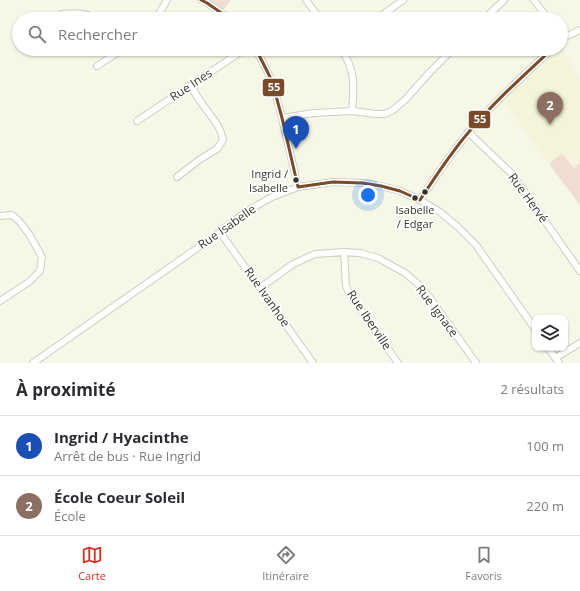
<!DOCTYPE html>
<html lang="fr">
<head>
<meta charset="utf-8">
<style>
	body { margin:0; font-family:"Open Sans",sans-serif; background:#f2f2f3; color:#2b2b33 }
	.controls { position:absolute; right:12px; bottom:12px; display:grid; overflow:hidden; border-radius:8px; box-shadow:0 1px 3px #0004 }
	.controls button { width:36px; height:36px; display:grid; place-items:center; padding:0; border:0; border-bottom:1px solid #e1e1e2; background:#fff; color:#2b2b33; font:20px sans-serif }
	.you { position:absolute; left:368px; top:195px; width:14px; height:14px; margin:-10px; border:3px solid #fff; border-radius:50%; background:#1a73e8; box-shadow:0 0 0 6px #1a73e833 }
	.badge { display:grid; place-items:center; width:26px; height:26px; border-radius:50%; background:#d93025; color:#fff; font-size:13px; font-weight:700 }
	.pin { position:absolute; translate:-50% -33px; filter:drop-shadow(0 1px 2px #0008) }
	.pin::after { content:''; position:absolute; top:21px; width:14px; height:12px; background:inherit; clip-path:polygon(0 0,100% 0,50% 100%) }
	.list { margin:0; padding:0; list-style:none }
	h2 { display:flex; justify-content:space-between; align-items:center; height:52px; margin:0; padding:0 16px; font-size:17px }
	h2 small { font-size:13px; font-weight:400; color:#7c7c81 }
	.list li { display:grid; grid-template-columns:26px 1fr auto; gap:12px; align-items:center; box-sizing:border-box; height:60px; padding:0 16px; border-top:1px solid #e1e1e2 }
	.list b { display:block; font-size:15px; white-space:nowrap }
	.list p { margin:0; font-size:13px; white-space:nowrap; color:#7c7c81 }
	.list em { font-size:13px; font-style:normal; color:#7c7c81 }
	.icon { flex:none; width:22px; height:22px; fill:none; stroke:currentColor; stroke-width:2; stroke-linecap:round; stroke-linejoin:round }
	.map { position:relative; flex:none; width:580px; height:363px; overflow:hidden }
	.search { position:absolute; background:#fff; box-shadow:0 1px 3px #0004; left:12px; right:12px; top:12px; height:44px; display:flex; align-items:center; gap:10px; box-sizing:border-box; padding:0 14px; border-radius:22px; color:#7c7c81; font-size:15px }
	.sheet { height:172px; background:#fff }
	nav { display:flex; justify-content:space-around; align-items:center; box-sizing:border-box; height:56px; border-top:1px solid #e1e1e2; background:#fff; font-size:11px; color:#7c7c81 }
	nav a { display:grid; justify-items:center; gap:2px }
	nav .on { color:#d93025 }
	.map>svg:first-child { display:block }
	.built { fill:#f4f4da }
	.green { fill:#f0ddd1 }
	.lines { fill:none; stroke-linecap:round; stroke-linejoin:round }
	.street-casing { stroke:#cecec2; stroke-width:8 }
	.street { stroke:#fefefc; stroke-width:6 }
	.bus-1-casing { stroke:#fff; stroke-width:6 }
	.bus-1 { stroke:#7a4b2a; stroke-width:3 }
	.bus-dot { fill:#35352a; stroke:#fff; stroke-width:1.5 }
	.labels { text-anchor:middle; stroke-width:3.5; stroke-linejoin:round; paint-order:stroke }
	.bus-label { font-size:11px; fill:#35352a; stroke:#fff; text-anchor:end }
	.street-label { font-size:12px; fill:#35352a; stroke:#fff }
	.line-badge { stroke:#fff; stroke-width:1.5 }
	.badge-label { font-size:11px; text-anchor:middle; font-weight:bold; fill:#fff }
</style>
</head>
<body>
<div class="map">
<svg width="580" height="363" viewBox="0 0 580 363">
	<rect width="100%" height="100%" fill="#f7f7e8"/>
	<path class="built" d="M561 47 580 78V163L574 168 562 153 549 164 501 98 552 49H561Z"/>
	<path class="green" d="M201 0H231L222 11Z
		M562 153 574 168 580 163V205L549 164Z"/>
	<g class="lines">
		<defs>
			<path id="street" d="M201 0 207 3 230 19
				M306 0 320 19
				M534 0 548 19
				M61 14C72 13 87 12 96 19
				M156 19 167 0
				M377 19 403 0
				M484 19 504 0
				M561 40 565 37 580 30
				M256 49 272 81 282 118 298 187
				M341 49C356 71 354 87 352 111
				M97 66 123 49
				M282 118 314 113 352 111 376 114H385L393 110 406 99 429 73 453 49
				M137 121 245 49
				M468 132 512 174 580 271
				M177 177 199 160 217 149 223 140C222 136 221 132 219 128 214 117 192 95 192 84
				M420 200C435 177 450 155 468 133 493 103 523 76 552 49
				M0 216 12 215 19 221 29 234 42 257 40 271 29 282 0 301
				M220 232 313 363
				M344 252 346 286 350 295 398 363
				M260 288 293 264 315 254 344 252 360 253 378 258 405 273 418 284 430 298 476 363
				M548 348 559 363
				M555 358 580 343
				M33 363 216 235 247 211 272 197 298 187 333 182 362 183 381 186 400 191 420 200 440 212 458 227 476 245 535 329"/>
		</defs>
		<use href="#street" class="street-casing"/>
		<use href="#street" class="street"/>
		<defs>
			<path id="bus-1" d="M201 0 207 3 230 19
				M256 49 272 81 282 118 298 187
				M298 187 333 182 362 183 381 186 400 191 420 200
				M420 200C435 177 450 154 468 133 493 103 523 76 552 49"/>
		</defs>
		<use href="#bus-1" class="bus-1-casing"/>
		<use href="#bus-1" class="bus-1"/>
	</g>
	<g class="bus-dot">
		<circle cx="296" cy="180" r="3.5"/>
		<circle cx="425" cy="192" r="3.5"/>
		<circle cx="415" cy="198" r="3.5"/>
	</g>
	<g class="labels">
		<g class="bus-label">
			<text x="288" y="178">Ingrid /<tspan x="288" dy="14">Isabelle</tspan></text>
			<text x="415" y="214" text-anchor="middle">Isabelle<tspan x="415" dy="14">/ Edgar</tspan></text>
		</g>
		<g class="street-label">
			<text transform="translate(191 85) rotate(-34)" y="4">Rue Ines</text>
			<text transform="translate(528 198) rotate(54)" y="4">Rue Hervé</text>
			<text transform="translate(227 227) rotate(-35)" y="4">Rue Isabelle</text>
			<text transform="translate(267 297) rotate(55)" y="4">Rue Ivanhoe</text>
			<text transform="translate(437 311) rotate(53)" y="4">Rue Ignace</text>
			<text transform="translate(369 320) rotate(56)" y="4">Rue Iberville</text>
		</g>
	</g>
	<g class="line-badge">
		<rect x="262" y="78" width="23" height="19" rx="4" fill="#7a4b2a"/>
		<rect x="468" y="110" width="23" height="19" rx="4" fill="#7a4b2a"/>
	</g>
	<g class="badge-label">
		<text x="274" y="91">55</text>
		<text x="480" y="123">55</text>
	</g>
</svg>
<div class="controls">
<button><svg class="icon" aria-label="layers" viewBox="0 0 24 24"><path d="M12 4l9 5-9 5-9-5zM3 14l9 5 9-5"/></svg></button>
</div>
<div class="you"></div>
<div class="pin badge" style="left:296px;top:149px;background:#1a4fb4">1</div>
<div class="pin badge" style="left:550px;top:125px;background:#8d6e63">2</div>
<div class="search"><svg class="icon" aria-label="search" viewBox="0 0 24 24"><circle cx="10" cy="10" r="6"/><path d="M15 15l6 6"/></svg>Rechercher</div>
</div>
<section class="sheet">
<h2>À proximité<small>2 résultats</small></h2>
<ul class="list">
<li><span class="badge" style="background:#1a4fb4">1</span><div><b>Ingrid / Hyacinthe</b><p>Arrêt de bus · Rue Ingrid</p></div><em>100 m</em></li>
<li><span class="badge" style="background:#8d6e63">2</span><div><b>École Coeur Soleil</b><p>École</p></div><em>220 m</em></li>
</ul>
</section>
<nav>
<a class="on"><svg class="icon" aria-label="map" viewBox="0 0 24 24"><path d="M3 6l6-2 6 2 6-2v14l-6 2-6-2-6 2zM9 4v14M15 6v14"/></svg>Carte</a>
<a><svg class="icon" aria-label="directions" viewBox="0 0 24 24"><path d="M12 3l9 9-9 9-9-9zM9 14v-3h6M13 9l2 2-2 2"/></svg>Itinéraire</a>
<a><svg class="icon" aria-label="saved" viewBox="0 0 24 24"><path d="M7 4h10v16l-5-4-5 4z"/></svg>Favoris</a>
</nav>
</body>
</html>
